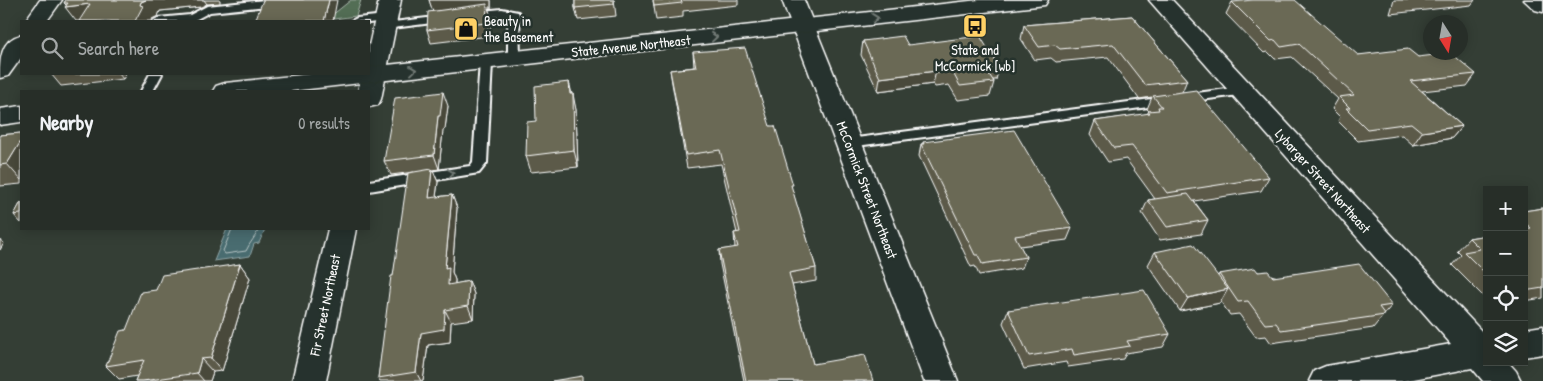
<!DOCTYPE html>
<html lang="en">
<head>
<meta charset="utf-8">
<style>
	body { margin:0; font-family:"Patrick Hand",sans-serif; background:#333a34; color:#f1f3f6 }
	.controls { position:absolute; right:15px; bottom:15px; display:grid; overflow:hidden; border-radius:0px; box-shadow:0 2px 12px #0003 }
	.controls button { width:45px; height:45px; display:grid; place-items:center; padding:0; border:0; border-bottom:1px solid #434a45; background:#272e28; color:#f1f3f6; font:25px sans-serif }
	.compass { position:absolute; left:1423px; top:15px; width:45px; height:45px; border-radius:50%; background:#272e28; box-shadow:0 2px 12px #0003; rotate:169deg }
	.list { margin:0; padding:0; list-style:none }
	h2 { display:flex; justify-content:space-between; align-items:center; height:65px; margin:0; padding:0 20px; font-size:21px }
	h2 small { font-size:16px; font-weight:400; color:#a4a8a8 }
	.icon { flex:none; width:28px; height:28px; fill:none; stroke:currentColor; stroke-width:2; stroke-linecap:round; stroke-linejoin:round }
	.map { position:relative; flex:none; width:1543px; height:381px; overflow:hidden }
	.search { position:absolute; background:#272e28; box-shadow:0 2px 12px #0003; left:20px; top:20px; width:350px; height:55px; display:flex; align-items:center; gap:12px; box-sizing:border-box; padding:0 18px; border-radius:0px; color:#a4a8a8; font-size:19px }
	.panel { position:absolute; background:#272e28; box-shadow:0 2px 12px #0003; left:20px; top:90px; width:350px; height:140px; border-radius:0px }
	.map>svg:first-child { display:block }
	.green { fill:#526e55; stroke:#a8b6aa }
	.water { fill:#496c6f; stroke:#92a7a9 }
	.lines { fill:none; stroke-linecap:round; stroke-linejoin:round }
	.shore { stroke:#b6c4c5; stroke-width:1 }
	.lane-casing { stroke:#fff; stroke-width:4 }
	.street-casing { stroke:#fff; stroke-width:3 }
	.primary-casing { stroke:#fff; stroke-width:3 }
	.lane { fill:#26332d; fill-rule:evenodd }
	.street { fill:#26332d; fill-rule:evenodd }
	.primary { fill:#26332d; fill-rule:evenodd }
	.wall { fill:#5b5a48; stroke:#fff }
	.shaded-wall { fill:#4a4a3b; stroke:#fff }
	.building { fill:#6a6954; stroke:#fff }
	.oneway { stroke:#727a76 }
	.labels { text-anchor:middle; stroke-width:5; stroke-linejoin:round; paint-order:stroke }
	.poi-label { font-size:14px; fill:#fff; stroke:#26332d; text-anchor:start }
	.street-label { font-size:14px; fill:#fff; stroke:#26332d }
</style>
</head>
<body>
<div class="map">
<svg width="1543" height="381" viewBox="0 0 1543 381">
	<rect width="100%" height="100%" fill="#343e35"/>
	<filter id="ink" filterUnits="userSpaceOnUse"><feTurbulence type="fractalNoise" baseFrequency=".02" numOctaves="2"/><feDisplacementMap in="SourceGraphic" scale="10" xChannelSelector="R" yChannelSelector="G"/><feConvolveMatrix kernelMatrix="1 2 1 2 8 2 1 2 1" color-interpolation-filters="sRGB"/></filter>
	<g filter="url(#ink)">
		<path class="green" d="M351 0H361L356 16 326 20Z"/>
		<path class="water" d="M227 229H265L259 243 254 244 250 256 214 261Z"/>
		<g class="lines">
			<path class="shore" d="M232 229 223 251 225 254 246 251C250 242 255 238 259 229"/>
			<defs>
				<path id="lane" d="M265 0H302L297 3 210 12 193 21H152L158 18 190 15 207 6Z
					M502 9 518 12 519 14 520 59 518 62 514 63 508 59V16L471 18 466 15 471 12Z
					M386 15 390 16 392 18 390 20 369 23V21H351L357 18Z
					M444 16 450 19 448 21 385 29 379 26 385 23Z
					M486 58 492 62 487 163 479 173 369 191V181L470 166 473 162 480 62Z
					M150 74H162L153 91H141Z
					M1242 87 1248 91 1246 94 849 147 844 146 842 143 844 140 849 139Z"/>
				<path id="street" d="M40 0H62L47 21H25Z
					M379 0H401L381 99 378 105 369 107V91H358L362 74H369V46Z
					M782 0H804L958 381H924Z
					M1149 0H1172L1487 337V362H1508L1516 371 1521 381H1483L1472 368 1403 381H1309L1314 371 1326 366 1451 344Z
					M1524 0H1543V12L1535 10Z
					M21 35V58L8 76 0 78C0 60 0 40 21 35Z
					M328 229H356L326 381H292Z
					M1543 326V354L1524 357V329Z"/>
				<path id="primary" d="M979 0H1048L1045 5 1037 6 291 91H213L216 86 225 83 311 74H369V67Z
					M21 106V122L0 125V109Z"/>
			</defs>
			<use href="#lane" class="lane-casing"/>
			<use href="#street" class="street-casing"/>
			<use href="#primary" class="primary-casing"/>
			<use href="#lane" class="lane"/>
			<use href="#street" class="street"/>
			<use href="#primary" class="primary"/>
		</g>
		<path class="wall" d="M66 0H220V3L207 4 201 7 160 11 158 16 152 19 66 5 64 3Z
			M429 0H491V8H488L491 17 490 36 431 43 427 30 433 11Z
			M575 0H614L616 16 578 20 575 8Z
			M653 0H738V5L683 11V17L656 20Z
			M1394 0H1475L1471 5 1390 14Z
			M1232 2 1358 55 1418 57 1476 74 1467 86 1422 91 1462 126 1452 138 1413 145 1402 135 1358 141 1338 121 1340 117 1332 109 1338 99 1292 57 1275 59 1268 52 1264 53 1226 14Z
			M1132 16 1187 80 1182 92 1269 177 1261 191 1194 201 1208 220 1201 234 1160 240 1142 213 1148 200 1155 199 1126 159 1108 162 1090 135 1095 121 1147 114 1149 111 1147 109 1152 97 1139 99 1108 57 1056 62 1051 58 1035 60 1021 39 1024 25Z
			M863 41 908 45 999 67 996 80H993L994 82 990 96 958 100 949 85 935 87 933 84 878 91 861 55Z
			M693 52 770 126 793 193 816 268V281L792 285 813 364 873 381H744L720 264 719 250 735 248 734 233H737L721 164 687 168 672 83 670 70 694 67Z
			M51 74H126L123 79 61 86Z
			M569 82 576 110 578 167 531 172 526 156 536 121Z
			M448 106 445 129 443 130 439 169 433 170 438 182 436 197 452 195 457 208 452 272 455 280V284L469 281 474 294 473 319 451 322 450 342 428 345 423 381H380L378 378 393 276 414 172 391 175 384 161Z
			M21 133V184L0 186V135Z
			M923 142 1072 228 1067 240 1020 246 1026 257 1022 268 979 275 975 266 971 267 919 156 921 144H923Z
			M21 202V223L14 215Z
			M1543 208V298L1524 301V211Z
			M1487 235V298H1485L1452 265 1461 255 1457 251 1469 238Z
			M1155 252 1218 276 1219 274 1258 272 1392 305 1373 328 1271 343 1266 336 1256 337 1239 314 1230 315 1221 302 1220 303 1180 311 1148 265Z
			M240 264 250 278 222 371 213 372 210 381H135L137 376 119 379 106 366 126 330 156 290Z
			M1008 310 1170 334 1163 347 1126 353 1123 359 1068 367 1066 362 1024 369 1003 323Z"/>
		<path class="shaded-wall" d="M146 0H204L207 4 201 7 160 11 158 16 152 19 153 21H135L141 2Z
			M329 0H337L333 21H324Z
			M429 0H491V8H488L491 17 490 36 486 23 434 15Z
			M90 4 98 21H76L65 7Z
			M936 71 933 84 878 91 880 78Z
			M119 74H126L123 79Z
			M569 82 572 98 573 94 576 110 578 167 574 150Z
			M443 92 448 106 445 129 443 130 439 169 434 155 438 116Z
			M1462 126 1452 138 1413 145 1422 132Z
			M21 141V180L7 164Z
			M432 169 438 182 434 211 429 198Z
			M452 195 457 208 452 272 455 280 454 298 448 285 445 268Z
			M0 240 4 243 0 250Z
			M240 264 250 278 222 371 211 358Z
			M469 281 474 294 473 319 468 306Z
			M1228 289 1220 303 1180 311 1188 298Z
			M445 310 451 322 450 342 428 345 423 381H421L416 372 421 333Z
			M201 359 213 372 210 381H204L197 373Z"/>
		<path class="building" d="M66 0H146L141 2 140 5 143 6 135 21H79L90 4 65 7 68 3H64Z
			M263 0H329L324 21H255Z
			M575 0H614V4L575 8Z
			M653 0H681L682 3 654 6Z
			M1253 0H1295L1358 55 1408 49 1418 57 1451 53 1476 74 1410 81 1462 126 1422 132 1411 123 1367 129 1346 108H1350L1339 97 1354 95 1299 44 1281 47 1275 40 1271 41 1232 2Z
			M487 4 486 23 427 30 428 12Z
			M1132 16 1187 80 1145 85 1113 44 1060 49 1055 45 1039 47 1024 25Z
			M903 36 908 45 980 36 999 67 985 68 994 82 960 86 952 71 937 73 936 71 880 78 863 41Z
			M745 48 770 126H775L793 185H791L816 268 789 273 813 364 865 355 873 381H746L719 250 738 247 734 233 740 232 720 150 686 155 670 70 696 67 693 52Z
			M569 82 570 94H573L574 150 526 156 527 122 536 121 535 86Z
			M1196 90 1269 177 1167 193 1132 146 1114 148 1095 121 1150 113 1148 111 1159 110 1158 107H1162L1153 96Z
			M443 92 440 116H438L434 155 384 161 395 98Z
			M1014 130 1072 228 1015 236 1026 257 982 264 978 255H975L921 144H924L923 142Z
			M21 133V141L7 164 0 165V135Z
			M432 169 429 198 452 195 445 268 449 267 448 285 469 281 468 306 445 310 444 329 421 333 416 372 378 378 391 276H393L408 173Z
			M1188 194 1208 220 1167 227 1148 200Z
			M21 202V214L14 215Z
			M1543 208V288L1524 291V229L1531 228 1524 222V211Z
			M1487 235V275L1464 252 1480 249 1469 238Z
			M1193 244 1228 289 1188 298 1155 252Z
			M240 264 211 358 201 359 197 373 143 381H135L144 360 106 366 120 331 126 330 141 292 156 290 162 275Z
			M1359 264 1392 305 1379 307 1385 315 1281 330 1276 323 1265 324 1248 301 1238 302 1219 274 1255 268 1258 272 1268 271 1273 277Z
			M1144 290 1170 334 1127 341 1130 346 1074 355 1072 349 1029 356 1008 310Z
			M582 376V381H552Z"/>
		<defs><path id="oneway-chevron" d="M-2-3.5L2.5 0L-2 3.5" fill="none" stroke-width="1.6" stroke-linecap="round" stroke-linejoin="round" transform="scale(1.25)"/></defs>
		<g class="oneway">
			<use href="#oneway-chevron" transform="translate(875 18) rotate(-6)"/>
			<use href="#oneway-chevron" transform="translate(714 37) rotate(-6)"/>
			<use href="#oneway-chevron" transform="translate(413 70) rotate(-7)"/>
			<use href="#oneway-chevron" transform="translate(451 173) rotate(-9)"/>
		</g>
	</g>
	<defs>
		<symbol id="bus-square" viewBox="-11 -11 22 22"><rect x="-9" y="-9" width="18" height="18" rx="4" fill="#ffd166" stroke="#26332d"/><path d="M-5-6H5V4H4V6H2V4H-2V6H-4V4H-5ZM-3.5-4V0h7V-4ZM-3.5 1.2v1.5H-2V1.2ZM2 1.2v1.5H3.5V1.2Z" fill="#111"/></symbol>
		<symbol id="shop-square" viewBox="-11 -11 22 22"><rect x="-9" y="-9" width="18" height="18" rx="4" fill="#ffd166" stroke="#26332d"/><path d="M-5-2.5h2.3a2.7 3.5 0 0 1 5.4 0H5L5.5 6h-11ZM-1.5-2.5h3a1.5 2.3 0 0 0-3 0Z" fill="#111"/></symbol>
	</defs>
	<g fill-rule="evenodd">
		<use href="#bus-square" x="961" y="12" width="28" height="28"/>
		<use href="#shop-square" x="452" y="15" width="28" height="28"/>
	</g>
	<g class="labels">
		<g class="poi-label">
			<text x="484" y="26">Beauty in<tspan x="484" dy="16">the Basement</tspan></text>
			<text x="975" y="55" text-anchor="middle">State and<tspan x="975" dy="16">McCormick [wb]</tspan></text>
		</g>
		<g class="street-label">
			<text transform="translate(631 46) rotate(-6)" y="5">State Avenue Northeast</text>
			<text transform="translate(1323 181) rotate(48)" y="5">Lybarger Street Northeast</text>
			<text transform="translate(867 190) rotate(69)" y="5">McCormick Street Northeast</text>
			<text transform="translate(325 305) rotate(-78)" y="5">Fir Street Northeast</text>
		</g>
	</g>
</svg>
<div class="controls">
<button>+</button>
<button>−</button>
<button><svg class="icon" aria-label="locate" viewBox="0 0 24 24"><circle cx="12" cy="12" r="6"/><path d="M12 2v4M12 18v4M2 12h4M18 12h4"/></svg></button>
<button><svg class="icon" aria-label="layers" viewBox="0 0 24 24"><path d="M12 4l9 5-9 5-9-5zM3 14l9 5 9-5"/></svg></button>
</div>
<svg class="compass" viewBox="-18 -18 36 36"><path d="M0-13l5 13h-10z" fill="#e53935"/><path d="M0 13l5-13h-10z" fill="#a4a8a8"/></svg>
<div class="search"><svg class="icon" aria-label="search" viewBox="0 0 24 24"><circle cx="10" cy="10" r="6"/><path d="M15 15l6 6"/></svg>Search here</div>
<section class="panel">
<h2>Nearby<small>0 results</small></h2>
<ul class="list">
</ul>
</section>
</div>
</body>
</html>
